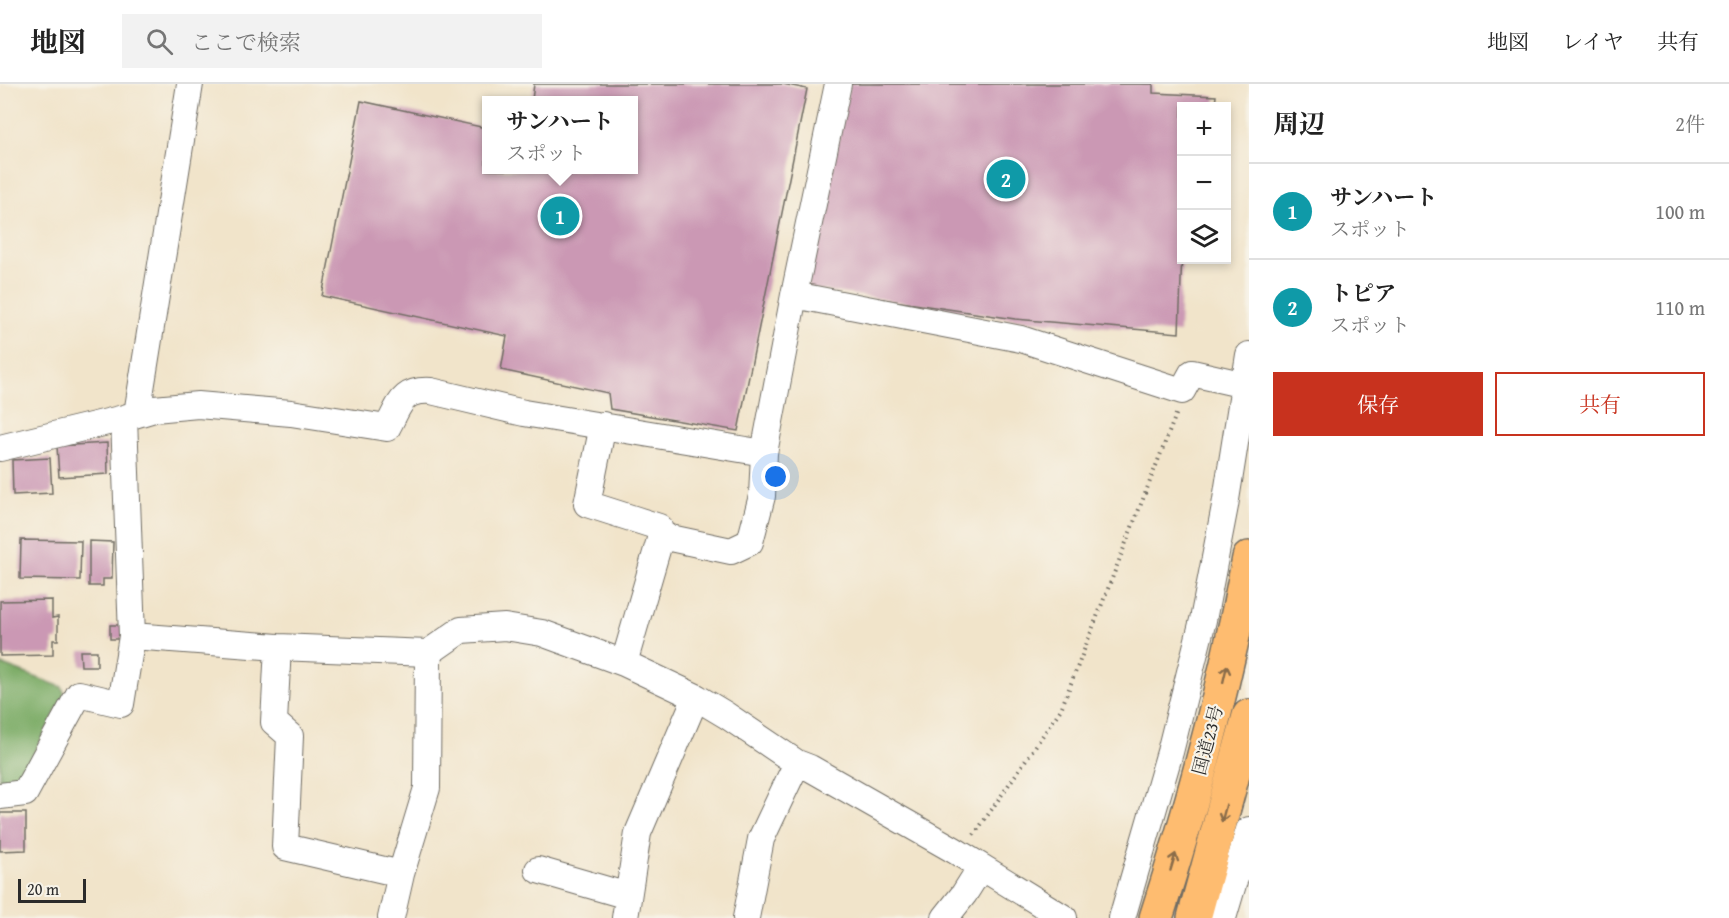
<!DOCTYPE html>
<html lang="ja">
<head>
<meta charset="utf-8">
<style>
	body { margin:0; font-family:"Gentium Book Plus","Noto Serif JP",serif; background:#f2f2f2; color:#222 }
	.controls { position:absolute; right:18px; top:18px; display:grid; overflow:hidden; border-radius:0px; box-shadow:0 3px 9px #0003 }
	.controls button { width:54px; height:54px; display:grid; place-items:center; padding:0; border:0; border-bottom:2px solid #e0e0e0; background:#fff; color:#222; font:30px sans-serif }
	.scale { position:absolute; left:18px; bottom:15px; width:68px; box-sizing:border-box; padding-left:6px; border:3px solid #2b2b2b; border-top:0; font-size:16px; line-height:21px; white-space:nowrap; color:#2b2b2b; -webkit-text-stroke:4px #f7f3e8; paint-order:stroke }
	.you { position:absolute; left:776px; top:393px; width:21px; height:21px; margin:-15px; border:4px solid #fff; border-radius:50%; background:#1a73e8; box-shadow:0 0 0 9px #1a73e833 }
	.badge { display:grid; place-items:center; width:39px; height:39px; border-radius:50%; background:#c8321e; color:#fff; font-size:20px; font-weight:700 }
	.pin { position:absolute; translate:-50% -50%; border:3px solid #fff; box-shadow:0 2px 6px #0006 }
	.popup { position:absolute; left:482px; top:12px; width:156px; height:78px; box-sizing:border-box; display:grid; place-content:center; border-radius:0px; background:#fff; filter:drop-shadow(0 2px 4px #0005); font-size:20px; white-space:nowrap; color:#767676 }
	.popup b { font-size:22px; color:#222 }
	.popup::after { content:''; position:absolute; left:50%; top:100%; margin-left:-12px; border:12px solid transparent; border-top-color:#fff }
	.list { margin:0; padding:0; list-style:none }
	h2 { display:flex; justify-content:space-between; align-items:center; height:78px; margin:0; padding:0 24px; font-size:26px }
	h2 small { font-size:20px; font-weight:400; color:#767676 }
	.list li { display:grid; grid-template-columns:39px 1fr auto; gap:18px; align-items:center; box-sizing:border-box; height:96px; padding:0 24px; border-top:2px solid #e0e0e0 }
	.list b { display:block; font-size:22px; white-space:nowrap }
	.list p { margin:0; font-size:20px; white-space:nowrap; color:#767676 }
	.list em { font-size:20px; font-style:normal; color:#767676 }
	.actions { display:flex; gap:12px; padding:18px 24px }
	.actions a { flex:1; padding:14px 0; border:2px solid #c8321e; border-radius:0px; text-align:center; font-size:21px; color:#c8321e }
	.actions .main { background:#c8321e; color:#fff }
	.icon { flex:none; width:33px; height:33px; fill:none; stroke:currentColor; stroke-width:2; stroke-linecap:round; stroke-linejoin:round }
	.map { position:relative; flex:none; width:1249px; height:834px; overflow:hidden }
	header { display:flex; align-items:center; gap:36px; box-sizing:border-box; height:84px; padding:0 30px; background:#fff; border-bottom:2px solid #e0e0e0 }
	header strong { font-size:28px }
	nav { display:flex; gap:33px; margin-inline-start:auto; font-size:21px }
	.search { width:420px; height:54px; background:#f2f2f2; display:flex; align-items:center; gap:15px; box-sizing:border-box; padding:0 21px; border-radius:0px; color:#767676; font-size:22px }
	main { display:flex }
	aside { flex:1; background:#fff }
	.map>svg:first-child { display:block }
	.forest { fill:#7cac66; stroke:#546c48; stroke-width:1.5 }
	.building { fill:#cb98b4 }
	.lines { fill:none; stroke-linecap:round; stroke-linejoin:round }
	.minor-casing { stroke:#706c63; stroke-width:28 }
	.highway-casing { stroke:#706c63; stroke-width:36 }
	.path { stroke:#706c63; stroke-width:4; stroke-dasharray:1.5 4.5; stroke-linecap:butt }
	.minor { stroke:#fff; stroke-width:26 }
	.highway { stroke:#febc70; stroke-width:33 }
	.oneway { stroke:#8a6c4a }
	.labels { text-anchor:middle; stroke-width:4.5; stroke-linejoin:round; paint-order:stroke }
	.street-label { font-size:18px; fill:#2b2b2b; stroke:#f7f3e8 }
</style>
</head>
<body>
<header>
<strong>地図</strong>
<div class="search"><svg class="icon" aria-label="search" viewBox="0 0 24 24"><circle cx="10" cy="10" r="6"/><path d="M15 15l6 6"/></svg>ここで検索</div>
<nav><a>地図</a><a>レイヤ</a><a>共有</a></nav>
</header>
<main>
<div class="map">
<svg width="1249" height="834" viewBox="0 0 1249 834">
	<rect width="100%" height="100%" fill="#f7f3e8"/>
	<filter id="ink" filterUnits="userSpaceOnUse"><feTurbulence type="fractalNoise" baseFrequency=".0167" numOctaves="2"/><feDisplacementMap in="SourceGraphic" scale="12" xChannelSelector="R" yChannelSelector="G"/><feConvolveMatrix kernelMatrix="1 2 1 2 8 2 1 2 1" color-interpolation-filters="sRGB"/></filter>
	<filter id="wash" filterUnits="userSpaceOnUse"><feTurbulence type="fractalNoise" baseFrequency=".008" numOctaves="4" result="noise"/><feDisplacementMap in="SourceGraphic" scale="24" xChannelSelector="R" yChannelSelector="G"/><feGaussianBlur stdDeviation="1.35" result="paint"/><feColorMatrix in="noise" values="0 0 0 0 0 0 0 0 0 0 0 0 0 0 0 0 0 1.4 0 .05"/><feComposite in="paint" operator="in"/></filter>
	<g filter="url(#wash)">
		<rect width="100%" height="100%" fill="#f1e4ca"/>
		<path class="forest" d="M0 580 62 603 65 611 19 698 0 703Z"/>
		<g id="blocks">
			<path class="building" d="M534 0H783L807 5 738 347 610 325 608 309 501 286 507 252 322 212 361 17 486 44V86H634V16H532Z
				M850 0H1153V9L1216 12 1215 22H1182V168L1179 249 1015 235 807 204Z
				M107 359 108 390 59 393 57 362Z
				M50 374 52 409 13 411 12 376Z
				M21 456 81 457 80 496 20 495Z
				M89 457 113 458 112 495H103V502H89Z
				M52 516V534L58 533V556H53V571L0 572V517Z
				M110 541H123V555H110Z
				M80 567H97V582H81Z
				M0 729H26V766L0 767Z"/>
		</g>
	</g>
	<g filter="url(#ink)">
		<use href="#blocks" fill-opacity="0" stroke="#706c63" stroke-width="1.5"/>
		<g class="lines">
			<defs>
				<path id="minor" d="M794 211 1021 255 1182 307 1192 289 1245 301
					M137 330 190 0
					M124 334 132 552
					M603 341 587 420 659 443 661 452
					M0 364 124 334 154 325 198 321 291 329 387 344C400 321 401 305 431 307L524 329 764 369
					M278 563 274 638 290 652 285 763 401 790
					M624 579 661 452 731 467 750 458 762 412 764 369 794 211 838 0
					M0 712 25 709 79 610 121 620 132 552 278 563 428 569 461 546 505 543 542 549 624 579 696 613 726 631 797 679 810 684 954 766 1064 834
					M538 786 628 812
					M391 834 401 790 427 704 428 569
					M625 834 638 749 696 613
					M746 834 761 755 797 679
					M945 834 964 810 981 783
					M1122 834 1170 668 1203 536 1225 422 1249 271
					M1223 834 1249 746"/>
				<path id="highway" d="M1156 834C1194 716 1226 597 1249 474
					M1194 834 1249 632"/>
			</defs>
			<use href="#minor" class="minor-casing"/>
			<use href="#highway" class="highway-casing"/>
			<path class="path" d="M974 751 1061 625 1177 328"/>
			<use href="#minor" class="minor"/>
			<use href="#highway" class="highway"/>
		</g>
		<defs><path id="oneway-shaft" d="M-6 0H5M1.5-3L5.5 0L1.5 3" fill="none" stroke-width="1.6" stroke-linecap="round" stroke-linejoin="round" transform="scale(1.5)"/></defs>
		<g class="oneway">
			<use href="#oneway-shaft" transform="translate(1225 590) rotate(-77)"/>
			<use href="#oneway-shaft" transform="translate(1224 729) rotate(105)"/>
			<use href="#oneway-shaft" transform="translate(1173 778) rotate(-73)"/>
		</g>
	</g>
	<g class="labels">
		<g class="street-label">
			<text transform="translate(1208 656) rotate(-75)" y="6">国道23号</text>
		</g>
	</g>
</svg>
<div class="controls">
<button>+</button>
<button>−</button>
<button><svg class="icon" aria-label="layers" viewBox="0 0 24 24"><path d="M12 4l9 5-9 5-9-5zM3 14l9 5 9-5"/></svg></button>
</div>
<div class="scale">20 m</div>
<div class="you"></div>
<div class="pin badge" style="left:560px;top:132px;background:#0f9aa8">1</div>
<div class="popup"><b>サンハート</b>スポット</div>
<div class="pin badge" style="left:1006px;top:95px;background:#0f9aa8">2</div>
</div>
<aside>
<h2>周辺<small>2件</small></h2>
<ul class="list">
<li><span class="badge" style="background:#0f9aa8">1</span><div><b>サンハート</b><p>スポット</p></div><em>100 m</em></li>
<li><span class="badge" style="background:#0f9aa8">2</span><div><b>トピア</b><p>スポット</p></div><em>110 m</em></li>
</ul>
<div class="actions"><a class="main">保存</a><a>共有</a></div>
</aside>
</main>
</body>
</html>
